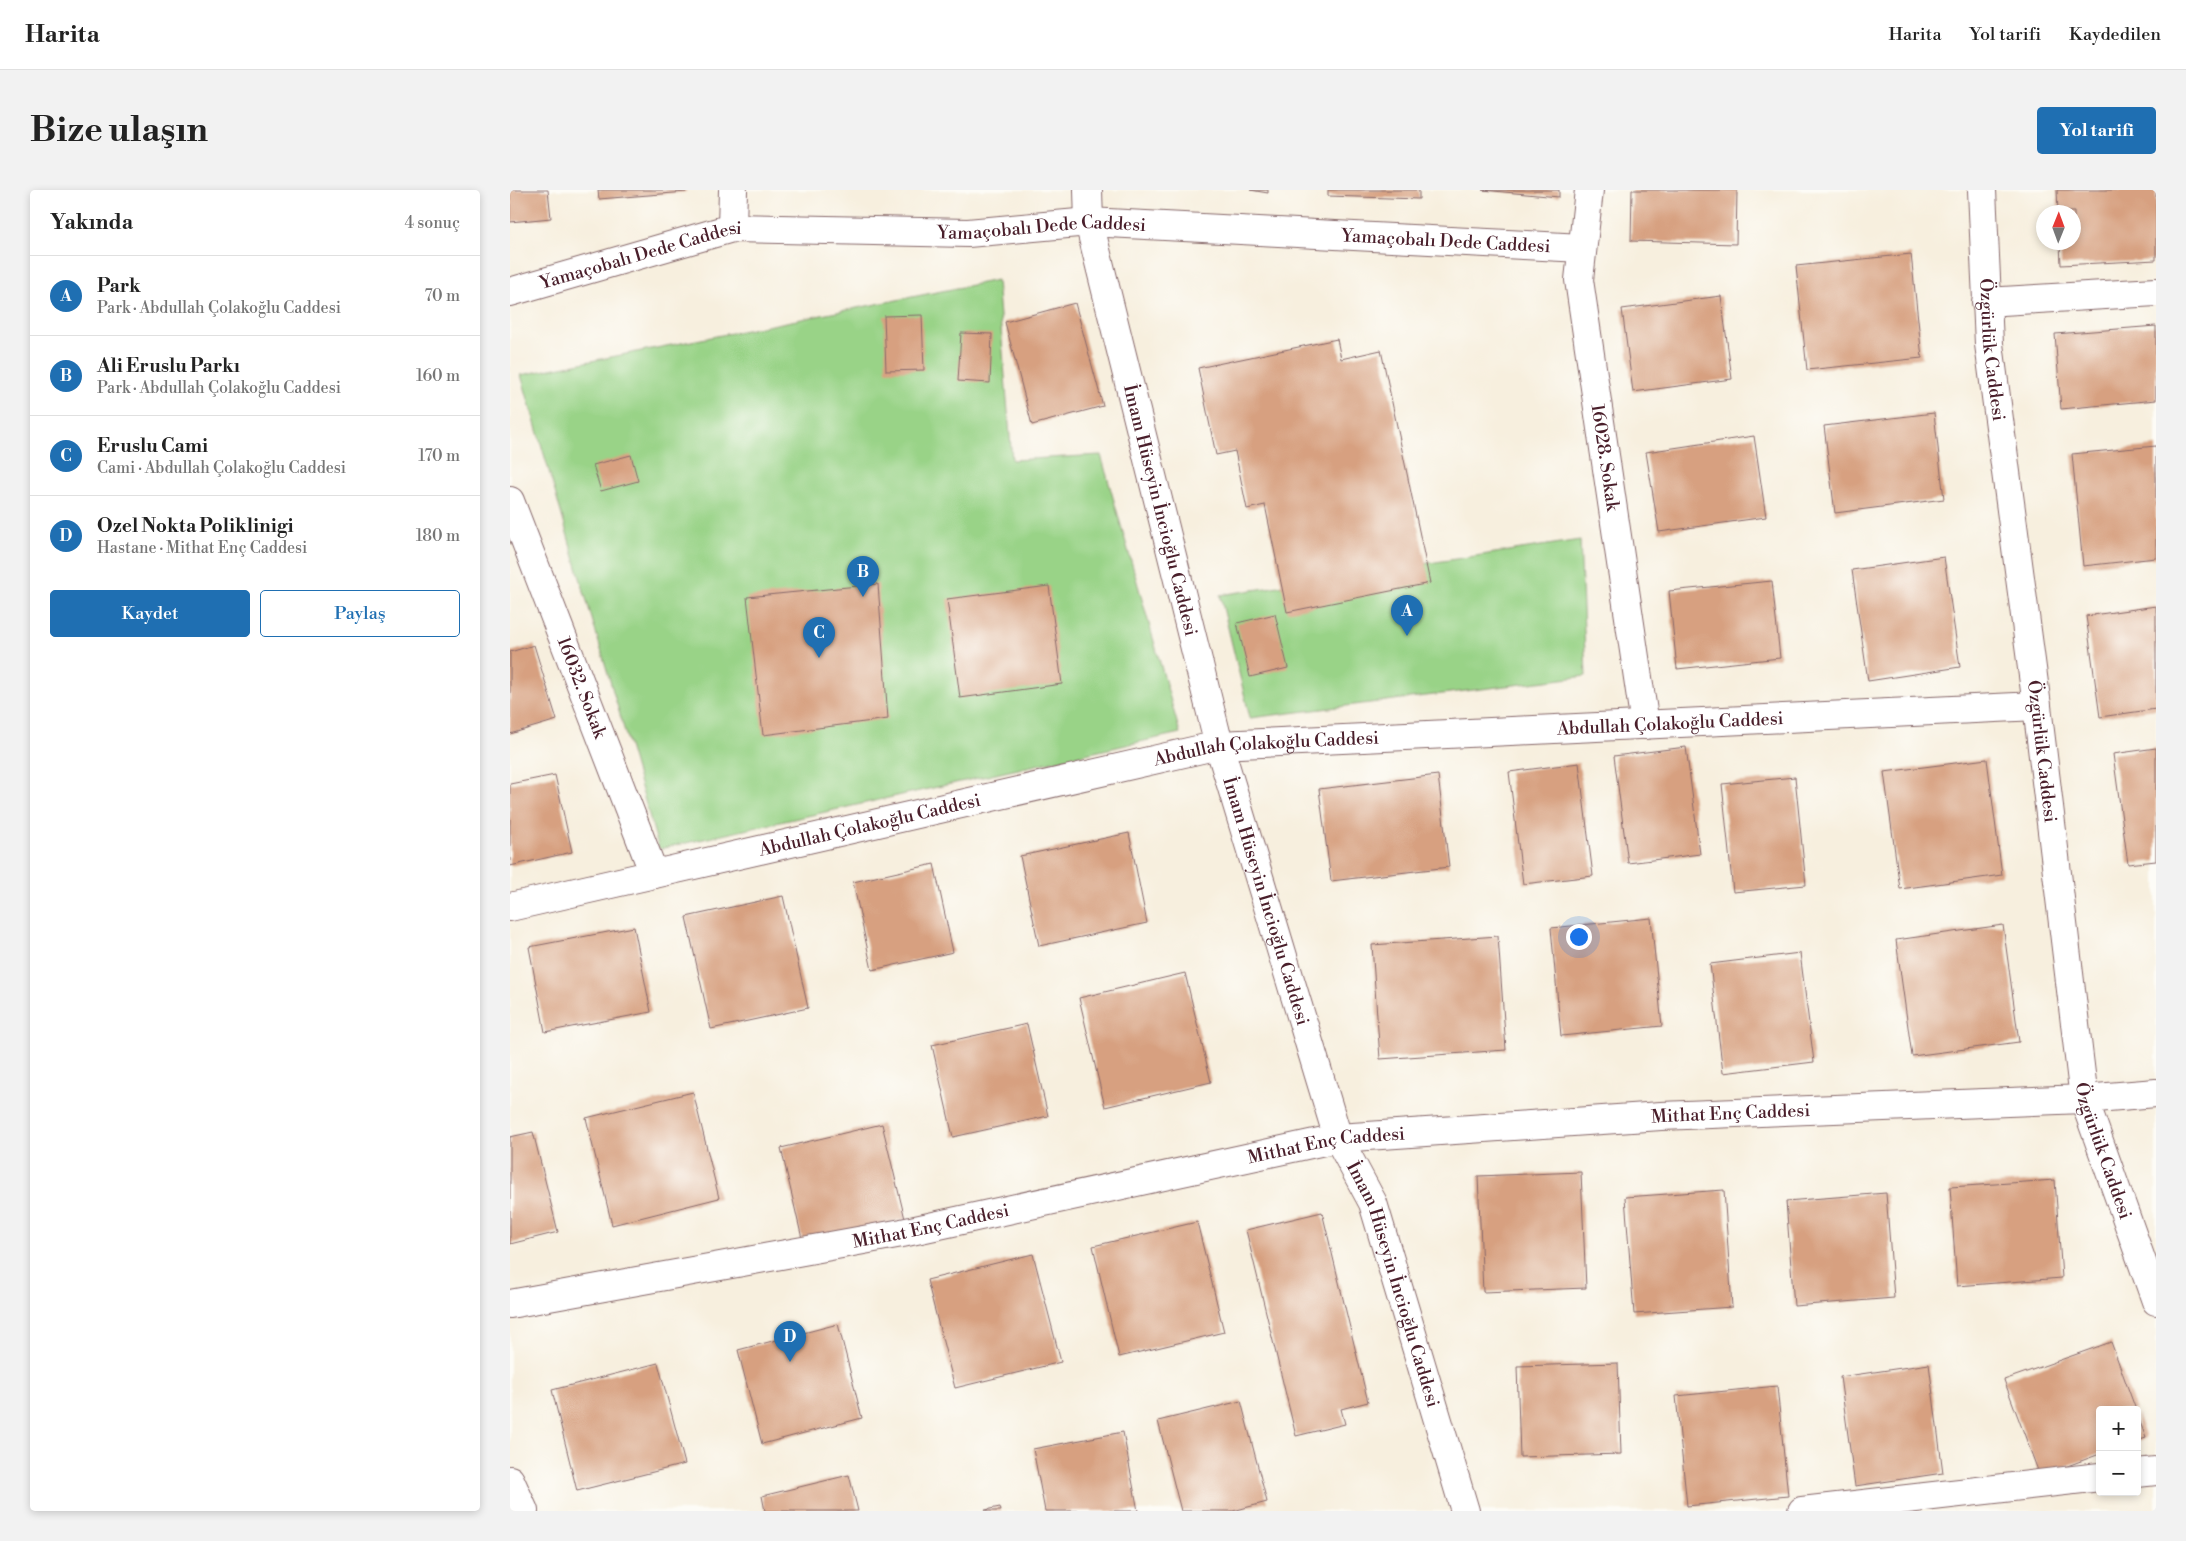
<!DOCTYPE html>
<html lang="tr">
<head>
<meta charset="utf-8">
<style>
	body { margin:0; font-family:"Libre Bodoni",serif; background:#f2f2f2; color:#222 }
	.controls { position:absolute; right:15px; bottom:15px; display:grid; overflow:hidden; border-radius:5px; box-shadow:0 2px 8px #0003 }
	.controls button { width:45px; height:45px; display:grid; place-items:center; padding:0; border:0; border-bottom:1px solid #e0e0e0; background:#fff; color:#222; font:25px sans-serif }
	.compass { position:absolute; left:1526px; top:15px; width:45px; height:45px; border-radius:50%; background:#fff; box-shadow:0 2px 8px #0003; rotate:1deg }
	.you { position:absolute; left:1068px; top:746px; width:18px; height:18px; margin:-12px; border:4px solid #fff; border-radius:50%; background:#1a73e8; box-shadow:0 0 0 8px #1a73e833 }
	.badge { display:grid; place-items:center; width:32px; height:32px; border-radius:50%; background:#1f6fb2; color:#fff; font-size:16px; font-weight:700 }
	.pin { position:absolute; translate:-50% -41px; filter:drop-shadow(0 1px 2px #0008) }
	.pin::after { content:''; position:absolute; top:26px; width:18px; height:15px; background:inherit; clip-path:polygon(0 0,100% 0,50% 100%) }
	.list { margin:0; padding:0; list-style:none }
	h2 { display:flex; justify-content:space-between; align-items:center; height:65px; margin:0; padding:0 20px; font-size:21px }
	h2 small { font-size:16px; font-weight:400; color:#767676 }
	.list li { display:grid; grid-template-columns:32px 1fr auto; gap:15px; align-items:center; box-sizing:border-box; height:80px; padding:0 20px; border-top:1px solid #e0e0e0 }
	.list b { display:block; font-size:19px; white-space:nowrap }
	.list p { margin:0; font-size:16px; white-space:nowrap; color:#767676 }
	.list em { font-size:16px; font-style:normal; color:#767676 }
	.actions { display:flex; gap:10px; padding:15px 20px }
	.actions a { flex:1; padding:11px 0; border:1px solid #1f6fb2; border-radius:5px; text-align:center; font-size:18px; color:#1f6fb2 }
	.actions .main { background:#1f6fb2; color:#fff }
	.map { position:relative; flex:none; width:1646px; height:1321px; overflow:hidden; border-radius:5px }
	header { display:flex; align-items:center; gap:30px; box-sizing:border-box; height:70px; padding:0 25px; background:#fff; border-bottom:1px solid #e0e0e0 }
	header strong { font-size:24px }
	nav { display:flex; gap:28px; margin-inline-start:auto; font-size:18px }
	.intro { display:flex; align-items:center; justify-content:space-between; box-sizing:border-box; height:120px; padding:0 30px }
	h1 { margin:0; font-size:35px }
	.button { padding:12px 22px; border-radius:5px; background:#1f6fb2; color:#fff; font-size:18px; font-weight:700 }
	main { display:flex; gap:30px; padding:0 30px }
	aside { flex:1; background:#fff; border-radius:5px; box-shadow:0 2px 8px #0003 }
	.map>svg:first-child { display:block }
	.green { fill:#99d387; stroke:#727959 }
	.building { fill:#d7a080 }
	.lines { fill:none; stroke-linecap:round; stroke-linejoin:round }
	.minor-casing { stroke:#87686a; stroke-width:30 }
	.tertiary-casing { stroke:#87686a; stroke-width:30 }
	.secondary-casing { stroke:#87686a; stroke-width:30 }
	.minor { stroke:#fff; stroke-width:28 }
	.tertiary { stroke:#fff; stroke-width:28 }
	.secondary { stroke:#fff; stroke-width:28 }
	.labels { text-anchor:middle; stroke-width:4; stroke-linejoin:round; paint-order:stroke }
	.street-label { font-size:18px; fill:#4a1f2b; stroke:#fdfcf7 }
</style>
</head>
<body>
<header>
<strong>Harita</strong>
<nav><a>Harita</a><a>Yol tarifi</a><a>Kaydedilen</a></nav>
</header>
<div class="intro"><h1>Bize ulaşın</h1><a class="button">Yol tarifi</a></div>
<main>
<aside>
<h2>Yakında<small>4 sonuç</small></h2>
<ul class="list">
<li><span class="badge">A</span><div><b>Park</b><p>Park · Abdullah Çolakoğlu Caddesi</p></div><em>70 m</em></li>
<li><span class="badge">B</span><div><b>Ali Eruslu Parkı</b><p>Park · Abdullah Çolakoğlu Caddesi</p></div><em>160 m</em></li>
<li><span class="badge">C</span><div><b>Eruslu Cami</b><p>Cami · Abdullah Çolakoğlu Caddesi</p></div><em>170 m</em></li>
<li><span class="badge">D</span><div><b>Ozel Nokta Poliklinigi</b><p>Hastane · Mithat Enç Caddesi</p></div><em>180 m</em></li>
</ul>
<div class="actions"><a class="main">Kaydet</a><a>Paylaş</a></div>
</aside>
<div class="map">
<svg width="1646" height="1321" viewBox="0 0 1646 1321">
	<rect width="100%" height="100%" fill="#fdfcf7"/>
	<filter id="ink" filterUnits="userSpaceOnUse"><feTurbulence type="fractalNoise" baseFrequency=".02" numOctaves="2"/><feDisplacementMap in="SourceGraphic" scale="10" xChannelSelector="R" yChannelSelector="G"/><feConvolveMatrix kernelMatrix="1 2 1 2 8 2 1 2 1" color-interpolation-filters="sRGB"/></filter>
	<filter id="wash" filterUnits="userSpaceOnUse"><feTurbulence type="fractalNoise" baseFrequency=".0096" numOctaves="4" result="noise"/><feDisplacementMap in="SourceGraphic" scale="20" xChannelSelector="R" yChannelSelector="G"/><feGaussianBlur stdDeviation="1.12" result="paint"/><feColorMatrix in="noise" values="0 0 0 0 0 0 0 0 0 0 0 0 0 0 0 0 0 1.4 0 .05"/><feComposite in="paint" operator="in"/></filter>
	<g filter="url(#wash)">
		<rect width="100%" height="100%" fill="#f7efde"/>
		<path class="green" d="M487 90 502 270 591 265 670 543 149 659 11 185Z
			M1070 350 1076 486 740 528 710 405Z"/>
		<g id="blocks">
			<path class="building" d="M0 0H38L41 28 0 32Z
				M88 0H176V2L89 9Z
				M740 0H758V3Z
				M818 0H909V9L818 6Z
				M972 0H1049V7Z
				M1122 0H1227L1226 54 1121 51Z
				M1547 0H1646V70L1551 75 1550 52H1564V22H1548Z
				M1401 64 1412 168 1297 180 1286 76Z
				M1211 106 1222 189 1123 202 1112 119Z
				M565 113 593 216 522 235 495 132Z
				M412 125 414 180 376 181 374 126Z
				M1646 136V210L1551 219 1545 144Z
				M451 143 482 144 480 193 448 191Z
				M827 149 831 169 871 160 920 393 777 422 755 315 737 319 725 261 706 265 688 178Z
				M1424 223 1434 309 1325 323 1314 236Z
				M1244 246 1256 327 1149 342 1136 262Z
				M1646 256V368L1573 376 1562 264Z
				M121 265 128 291 91 301 83 275Z
				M1434 367 1450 477 1358 491 1342 380Z
				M1262 391 1270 468 1167 479 1159 401Z
				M368 394 378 529 253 545 237 407Z
				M539 396 552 494 450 508 437 409Z
				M1646 416V519L1590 527 1576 426Z
				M765 424 778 478 740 487 727 433Z
				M24 455 47 530 0 544V462Z
				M1176 557 1190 664 1118 673 1104 566Z
				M1646 558V671L1618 674 1603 564Z
				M1477 569 1492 685 1390 699 1374 582Z
				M1069 573 1083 686 1013 694 999 582Z
				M45 585 62 662 0 676V594Z
				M928 585 939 677 821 691 809 599Z
				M1285 587 1296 695 1223 702 1212 594Z
				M619 643 637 733 529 756 510 666Z
				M424 674 443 762 362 780 343 692Z
				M273 706 298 818 201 839 176 727Z
				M1141 728 1152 836 1051 846 1041 738Z
				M1493 735 1509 852 1402 866 1386 750Z
				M124 737 141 822 35 842 19 757Z
				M988 746 996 860 870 869 862 755Z
				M1290 763 1304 872 1213 883 1200 774Z
				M675 783 701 892 595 917 569 808Z
				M517 834 538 926 443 947 422 855Z
				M183 902 209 1008 102 1035 76 928Z
				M372 934 395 1029 293 1053 271 958Z
				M23 942 48 1042 0 1054V947Z
				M1071 982 1076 1098 973 1102 968 986Z
				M1545 990 1552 1088 1447 1096 1440 997Z
				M1214 1000 1222 1117 1124 1124 1115 1007Z
				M1376 1003 1384 1108 1284 1116 1276 1011Z
				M812 1022 858 1212 831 1219 835 1234 786 1246 736 1040Z
				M687 1032 714 1142 609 1167 583 1056Z
				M523 1064 551 1172 445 1198 417 1090Z
				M328 1134 352 1228 252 1254 228 1160Z
				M1601 1152 1626 1220H1590V1264L1530 1286 1494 1190Z
				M148 1173 175 1274 67 1301 42 1200Z
				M1108 1173 1111 1264 1010 1267 1007 1176Z
				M1419 1174 1433 1283 1345 1296 1330 1187Z
				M1267 1196 1278 1306 1177 1316 1166 1206Z
				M731 1211 757 1312 723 1321H671L648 1231Z
				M1627 1224 1636 1248 1627 1251Z
				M613 1242 628 1321H535L523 1259Z
				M339 1285 348 1321H255L252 1306Z
				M490 1317 491 1321H475V1320Z"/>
		</g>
	</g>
	<g filter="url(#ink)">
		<use href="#blocks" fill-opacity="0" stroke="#87686a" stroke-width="1"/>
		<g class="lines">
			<defs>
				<g id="minor">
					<path id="s1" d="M578 0 579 32 709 555 828 948 863 1013 955 1321"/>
					<path id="s2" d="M1079 0 1069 90 1135 535"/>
					<path d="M222 38 223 0"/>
					<path id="s3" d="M0 102 222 38 458 43 579 32 1072 58"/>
					<path d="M1476 112 1646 102"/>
					<path id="s4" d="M0 311 144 684"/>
					<path id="s5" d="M0 717 709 555 1527 516"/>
					<path d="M1627 1283 1646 1281"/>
					<path d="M1292 1321 1590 1287"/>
				</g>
				<g id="tertiary">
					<path id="s6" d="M1472 0 1479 154 1527 516 1574 909 1646 1111"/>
					<path id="s7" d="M0 1114 392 1043 828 948 1151 926 1574 909 1646 903"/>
				</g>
				<path id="secondary" d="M0 1290 14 1321"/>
			</defs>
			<use href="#minor" class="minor-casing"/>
			<use href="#tertiary" class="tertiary-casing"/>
			<use href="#secondary" class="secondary-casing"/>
			<use href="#minor" class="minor"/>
			<use href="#tertiary" class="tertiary"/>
			<use href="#secondary" class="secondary"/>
		</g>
	</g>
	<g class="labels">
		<g class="street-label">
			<text dy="6" stroke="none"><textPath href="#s3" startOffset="541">Yamaçobalı Dede Caddesi</textPath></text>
			<text dy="6" stroke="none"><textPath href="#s3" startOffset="946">Yamaçobalı Dede Caddesi</textPath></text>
			<text dy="6" stroke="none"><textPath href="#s3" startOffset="136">Yamaçobalı Dede Caddesi</textPath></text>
			<text dy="6" stroke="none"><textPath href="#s6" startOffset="160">Özgürlük Caddesi</textPath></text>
			<text dy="6" stroke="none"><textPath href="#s2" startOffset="270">16028. Sokak</textPath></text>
			<text dy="6" stroke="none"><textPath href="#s1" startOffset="329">İmam Hüseyin İncioğlu Caddesi</textPath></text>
			<text dy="6" stroke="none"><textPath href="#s4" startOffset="200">16032. Sokak</textPath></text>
			<text dy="6" stroke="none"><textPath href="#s5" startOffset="1179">Abdullah Çolakoğlu Caddesi</textPath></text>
			<text dy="6" stroke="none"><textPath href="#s5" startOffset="774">Abdullah Çolakoğlu Caddesi</textPath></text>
			<text dy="6" stroke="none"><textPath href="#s6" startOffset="565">Özgürlük Caddesi</textPath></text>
			<text dy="6" stroke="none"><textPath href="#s5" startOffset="369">Abdullah Çolakoğlu Caddesi</textPath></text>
			<text dy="6" stroke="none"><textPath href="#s1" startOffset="734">İmam Hüseyin İncioğlu Caddesi</textPath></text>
			<text dy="6" stroke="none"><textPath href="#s7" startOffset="1238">Mithat Enç Caddesi</textPath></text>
			<text dy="6" stroke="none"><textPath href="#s7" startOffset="832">Mithat Enç Caddesi</textPath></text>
			<text dy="6" stroke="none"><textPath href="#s6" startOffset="970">Özgürlük Caddesi</textPath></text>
			<text dy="6" stroke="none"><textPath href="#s7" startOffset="428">Mithat Enç Caddesi</textPath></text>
			<text dy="6" stroke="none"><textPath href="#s1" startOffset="1139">İmam Hüseyin İncioğlu Caddesi</textPath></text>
		</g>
	</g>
</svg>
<div class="controls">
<button>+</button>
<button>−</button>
</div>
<svg class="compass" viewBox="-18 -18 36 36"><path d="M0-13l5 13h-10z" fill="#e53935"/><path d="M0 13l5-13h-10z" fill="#767676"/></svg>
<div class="you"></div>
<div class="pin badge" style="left:897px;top:446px">A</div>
<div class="pin badge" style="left:353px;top:407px">B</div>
<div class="pin badge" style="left:309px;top:468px">C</div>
<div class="pin badge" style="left:280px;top:1172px">D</div>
</div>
</main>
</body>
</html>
